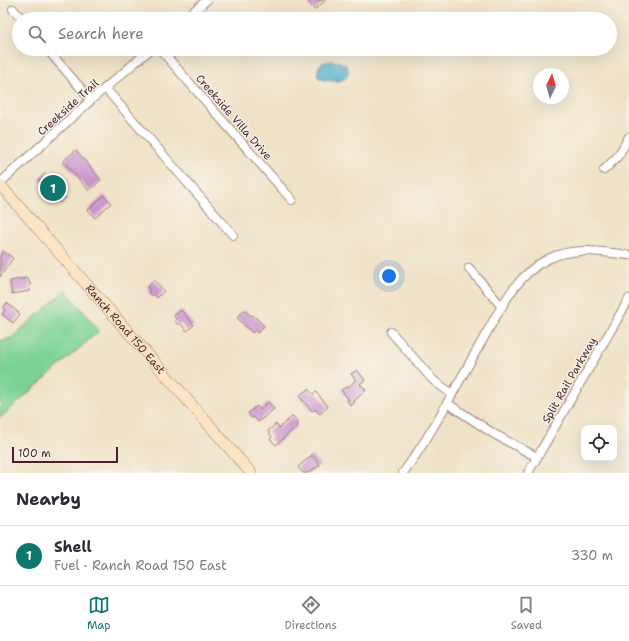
<!DOCTYPE html>
<html lang="en">
<head>
<meta charset="utf-8">
<style>
	body { margin:0; font-family:"Shantell Sans",sans-serif; background:#f2f2f3; color:#2b2b33 }
	.controls { position:absolute; right:12px; bottom:12px; display:grid; overflow:hidden; border-radius:8px; box-shadow:0 4px 16px #0002 }
	.controls button { width:36px; height:36px; display:grid; place-items:center; padding:0; border:0; border-bottom:1px solid #e1e1e2; background:#fff; color:#2b2b33; font:20px sans-serif }
	.compass { position:absolute; left:533px; top:68px; width:36px; height:36px; border-radius:50%; background:#fff; box-shadow:0 4px 16px #0002; rotate:5deg }
	.scale { position:absolute; left:12px; bottom:10px; width:106px; box-sizing:border-box; padding-left:4px; border:2px solid #4a1f2b; border-top:0; font-size:11px; line-height:14px; white-space:nowrap; color:#4a1f2b; -webkit-text-stroke:3px #f7f3e8; paint-order:stroke }
	.you { position:absolute; left:389px; top:276px; width:14px; height:14px; margin:-10px; border:3px solid #fff; border-radius:50%; background:#1a73e8; box-shadow:0 0 0 6px #1a73e833 }
	.badge { display:grid; place-items:center; width:26px; height:26px; border-radius:50%; background:#0f766e; color:#fff; font-size:13px; font-weight:700 }
	.pin { position:absolute; translate:-50% -50%; border:2px solid #fff; box-shadow:0 1px 4px #0006 }
	.list { margin:0; padding:0; list-style:none }
	h2 { display:flex; justify-content:space-between; align-items:center; height:52px; margin:0; padding:0 16px; font-size:17px }
	h2 small { font-size:13px; font-weight:400; color:#7c7c81 }
	.list li { display:grid; grid-template-columns:26px 1fr auto; gap:12px; align-items:center; box-sizing:border-box; height:60px; padding:0 16px; border-top:1px solid #e1e1e2 }
	.list b { display:block; font-size:15px; white-space:nowrap }
	.list p { margin:0; font-size:13px; white-space:nowrap; color:#7c7c81 }
	.list em { font-size:13px; font-style:normal; color:#7c7c81 }
	.icon { flex:none; width:22px; height:22px; fill:none; stroke:currentColor; stroke-width:2; stroke-linecap:round; stroke-linejoin:round }
	.map { position:relative; flex:none; width:629px; height:473px; overflow:hidden }
	.search { position:absolute; background:#fff; box-shadow:0 4px 16px #0002; left:12px; right:12px; top:12px; height:44px; display:flex; align-items:center; gap:10px; box-sizing:border-box; padding:0 14px; border-radius:22px; color:#7c7c81; font-size:15px }
	.sheet { height:112px; background:#fff }
	nav { display:flex; justify-content:space-around; align-items:center; box-sizing:border-box; height:56px; border-top:1px solid #e1e1e2; background:#fff; font-size:11px; color:#7c7c81 }
	nav a { display:grid; justify-items:center; gap:2px }
	nav .on { color:#0f766e }
	.map>svg:first-child { display:block }
	.green { fill:#7bd296; stroke:#627860 }
	.water { fill:#48abc8; stroke:#49657a }
	.building { fill:#c992cd }
	.lines { fill:none; stroke-linecap:round; stroke-linejoin:round }
	.street-casing { stroke:#9d8078; stroke-width:10 }
	.secondary-casing { stroke:#9d8078; stroke-width:12 }
	.street { stroke:#fff; stroke-width:8 }
	.secondary { stroke:#fce5c4; stroke-width:11 }
	.labels { text-anchor:middle; stroke-width:3; stroke-linejoin:round; paint-order:stroke }
	.street-label { font-size:11px; fill:#4a1f2b; stroke:#f7f3e8 }
</style>
</head>
<body>
<div class="map">
<svg width="629" height="473" viewBox="0 0 629 473">
	<rect width="100%" height="100%" fill="#f7f3e8"/>
	<filter id="ink" filterUnits="userSpaceOnUse"><feTurbulence type="fractalNoise" baseFrequency=".025" numOctaves="2"/><feDisplacementMap in="SourceGraphic" scale="8" xChannelSelector="R" yChannelSelector="G"/><feConvolveMatrix kernelMatrix="1 2 1 2 8 2 1 2 1" color-interpolation-filters="sRGB"/></filter>
	<filter id="wash" filterUnits="userSpaceOnUse"><feTurbulence type="fractalNoise" baseFrequency=".012" numOctaves="4" result="noise"/><feDisplacementMap in="SourceGraphic" scale="16" xChannelSelector="R" yChannelSelector="G"/><feGaussianBlur stdDeviation="0.9" result="paint"/><feColorMatrix in="noise" values="0 0 0 0 0 0 0 0 0 0 0 0 0 0 0 0 0 1.4 0 .05"/><feComposite in="paint" operator="in"/></filter>
	<g filter="url(#wash)">
		<rect width="100%" height="100%" fill="#f0e2c6"/>
		<path class="green" d="M66 290 99 331 0 418V341L11 338Z"/>
		<path class="water" d="M332 61 340 62 346 65C357 83 328 84 318 77 316 66 321 61 332 61Z"/>
		<g id="blocks">
			<path class="building" d="M311 0H326L314 10 308 2Z
				M76 150 101 180 89 191 63 161Z
				M45 173 66 198 60 203 39 179Z
				M104 195 111 203 95 218 88 210Z
				M3 251 13 258 0 277V256Z
				M28 278 29 282 31 284 29 285 30 291 12 294 10 281Z
				M154 280 164 291 157 298 154 294 152 296 148 292 150 290 147 287Z
				M7 303 20 314 13 323 2 314 5 310 3 308Z
				M181 310 194 325 187 331 180 323 178 325 175 321 176 319 174 316Z
				M244 310 251 316 252 315 255 317 264 326 258 333 255 330 253 333 237 318Z
				M357 370 365 380 360 384 366 390 354 401 355 402 351 406 347 401 349 400 341 390 346 387 347 388 356 380 351 374Z
				M308 389 313 394 316 392 328 407 320 414 315 409 312 411 299 396Z
				M268 402 274 409 258 422 254 417 252 418 248 413 257 406 260 410Z
				M293 416 298 422 296 424 297 426 276 445 270 439 272 437 268 431 276 424 279 428Z
				M312 455 320 465 308 473H303L298 467Z"/>
		</g>
	</g>
	<g filter="url(#ink)">
		<use href="#blocks" fill-opacity="0" stroke="#9d8078" stroke-width="1"/>
		<g class="lines">
			<defs>
				<path id="street" d="M13 9 22 19
					M184 19 207 0
					M47 49 91 100
					M160 49 292 200
					M105 88 233 235
					M604 170 618 156 629 137
					M0 183 91 100 151 49
					M469 268 502 307
					M391 332 433 380 452 394
					M447 403 494 434 537 457
					M403 473C432 434 454 390 478 348 497 316 513 276 548 259 574 246 602 252 629 255
					M528 473 629 299"/>
				<g id="secondary">
					<path id="s1" d="M0 185 251 473"/>
				</g>
			</defs>
			<use href="#street" class="street-casing"/>
			<use href="#secondary" class="secondary-casing"/>
			<use href="#street" class="street"/>
			<use href="#secondary" class="secondary"/>
		</g>
	</g>
	<g class="labels">
		<g class="street-label">
			<text transform="translate(68 107) rotate(-42)" y="4">Creekside Trail</text>
			<text transform="translate(234 117) rotate(49)" y="4">Creekside Villa Drive</text>
			<text dy="4" stroke="none"><textPath href="#s1" startOffset="191">Ranch Road 150 East</textPath></text>
			<text transform="translate(569 380) rotate(-60)" y="4">Split Rail Parkway</text>
		</g>
	</g>
</svg>
<div class="controls">
<button><svg class="icon" aria-label="locate" viewBox="0 0 24 24"><circle cx="12" cy="12" r="6"/><path d="M12 2v4M12 18v4M2 12h4M18 12h4"/></svg></button>
</div>
<svg class="compass" viewBox="-18 -18 36 36"><path d="M0-13l5 13h-10z" fill="#e53935"/><path d="M0 13l5-13h-10z" fill="#7c7c81"/></svg>
<div class="scale">100 m</div>
<div class="you"></div>
<div class="pin badge" style="left:53px;top:188px">1</div>
<div class="search"><svg class="icon" aria-label="search" viewBox="0 0 24 24"><circle cx="10" cy="10" r="6"/><path d="M15 15l6 6"/></svg>Search here</div>
</div>
<section class="sheet">
<h2>Nearby<small></small></h2>
<ul class="list">
<li><span class="badge">1</span><div><b>Shell</b><p>Fuel · Ranch Road 150 East</p></div><em>330 m</em></li>
</ul>
</section>
<nav>
<a class="on"><svg class="icon" aria-label="map" viewBox="0 0 24 24"><path d="M3 6l6-2 6 2 6-2v14l-6 2-6-2-6 2zM9 4v14M15 6v14"/></svg>Map</a>
<a><svg class="icon" aria-label="directions" viewBox="0 0 24 24"><path d="M12 3l9 9-9 9-9-9zM9 14v-3h6M13 9l2 2-2 2"/></svg>Directions</a>
<a><svg class="icon" aria-label="saved" viewBox="0 0 24 24"><path d="M7 4h10v16l-5-4-5 4z"/></svg>Saved</a>
</nav>
</body>
</html>
